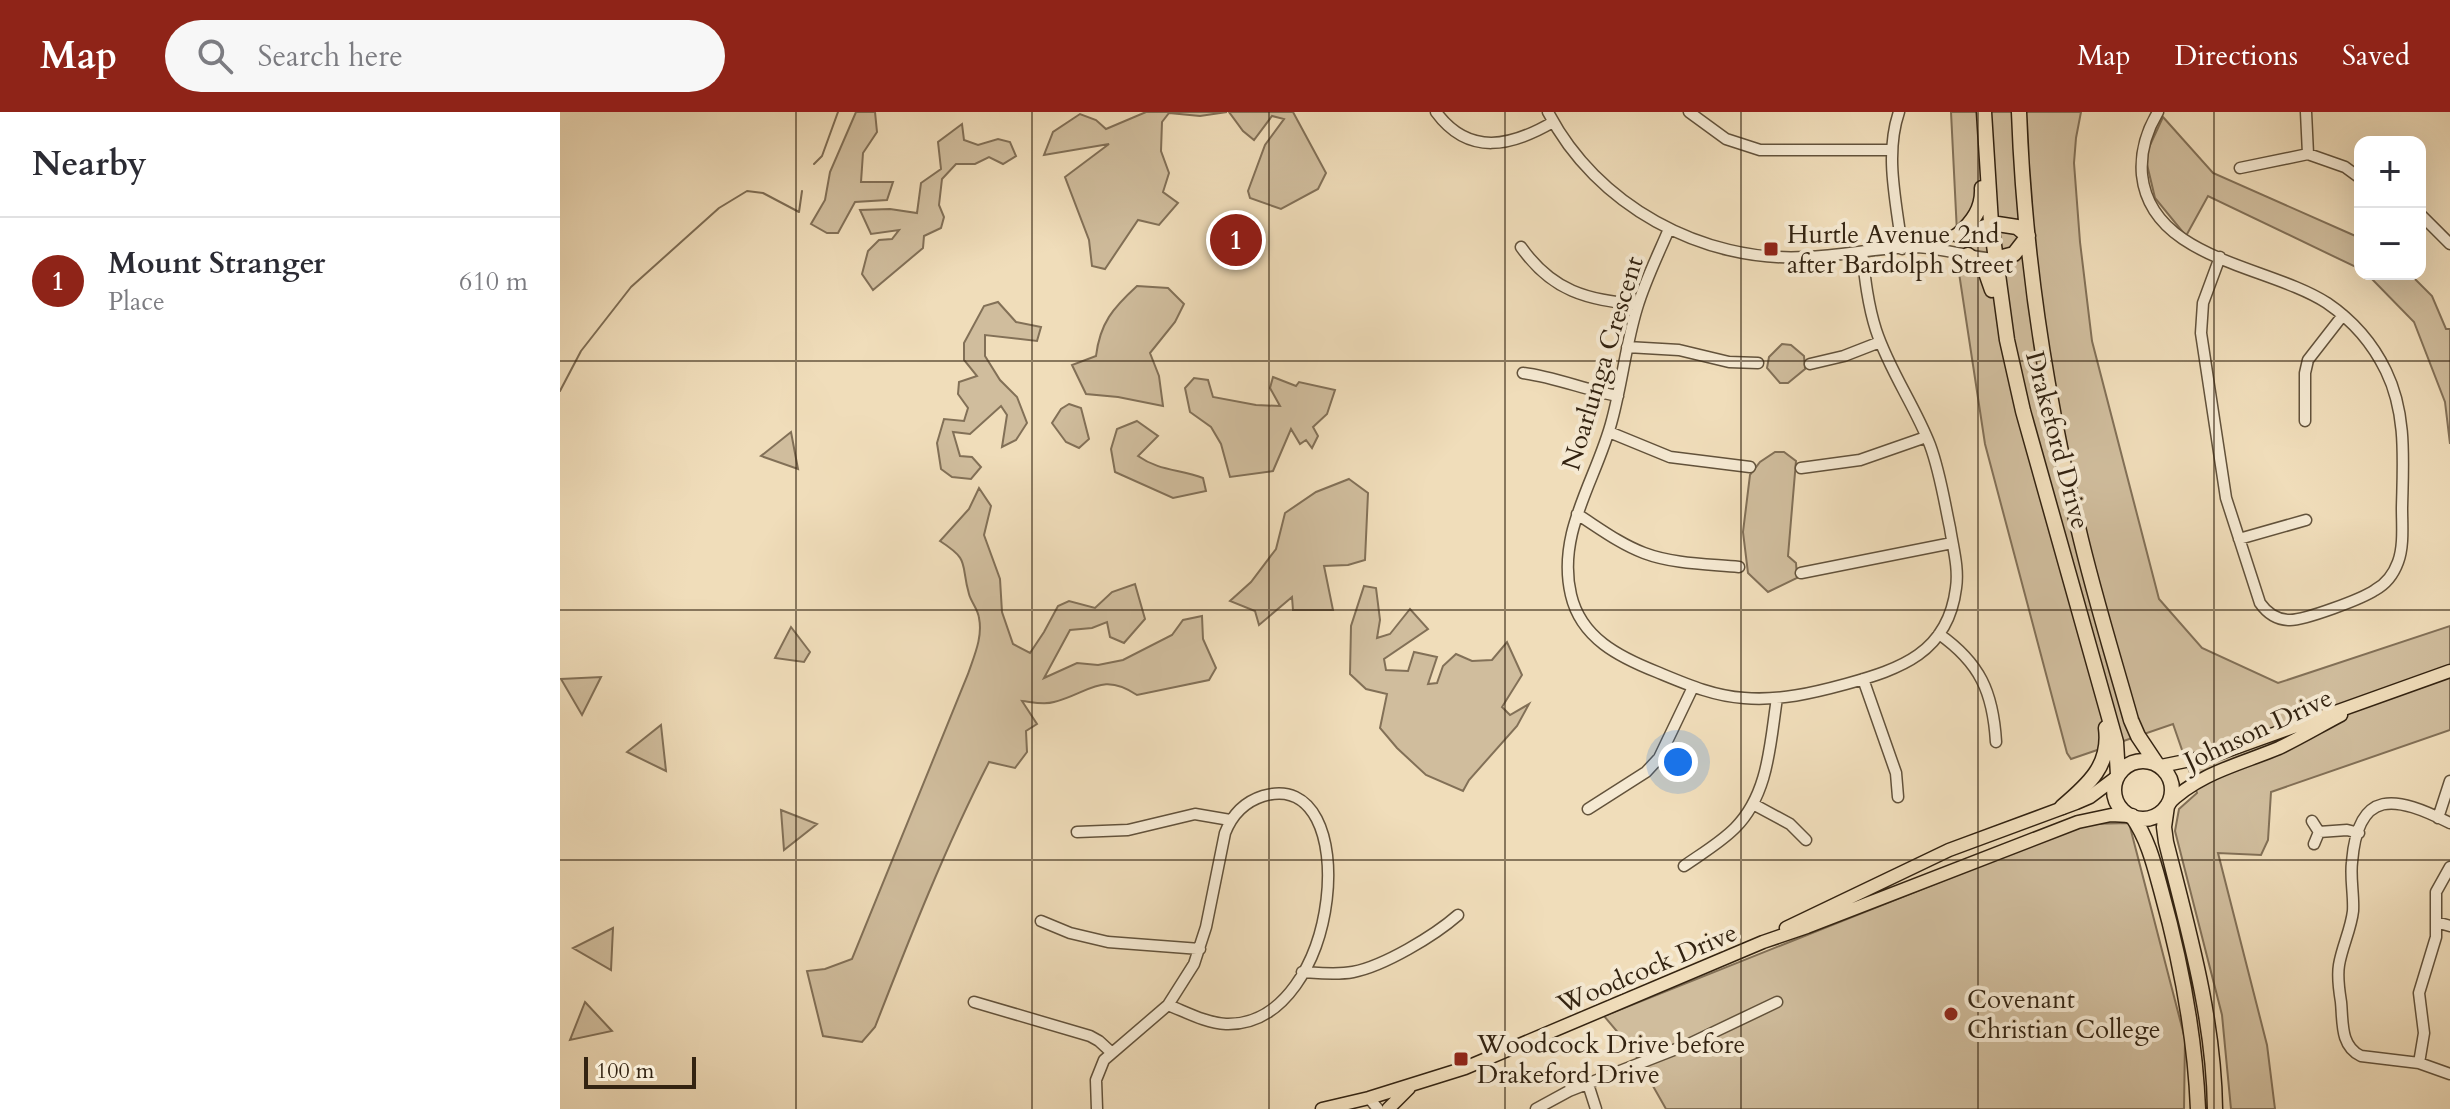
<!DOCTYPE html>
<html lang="en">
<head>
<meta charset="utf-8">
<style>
	body { margin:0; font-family:Cardo,serif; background:#f7f7f7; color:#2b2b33 }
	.controls { position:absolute; right:24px; top:24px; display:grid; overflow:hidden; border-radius:16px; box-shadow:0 8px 32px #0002 }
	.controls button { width:72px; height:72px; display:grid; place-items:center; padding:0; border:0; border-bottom:2px solid #e1e1e2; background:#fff; color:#2b2b33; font:40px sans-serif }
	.scale { position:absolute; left:24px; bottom:20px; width:112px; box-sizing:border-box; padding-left:8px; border:4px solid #332311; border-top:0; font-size:22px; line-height:28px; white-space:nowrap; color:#332311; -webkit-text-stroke:6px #f5e9d2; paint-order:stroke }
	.you { position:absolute; left:1118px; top:650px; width:28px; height:28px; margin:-20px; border:6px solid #fff; border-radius:50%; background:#1a73e8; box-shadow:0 0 0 12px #1a73e833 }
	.badge { display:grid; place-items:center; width:52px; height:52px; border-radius:50%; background:#8f2418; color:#fff; font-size:26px; font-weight:700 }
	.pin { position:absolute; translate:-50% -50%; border:4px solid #fff; box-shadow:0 2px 8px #0006 }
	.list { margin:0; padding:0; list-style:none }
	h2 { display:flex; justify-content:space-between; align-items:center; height:104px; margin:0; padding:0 32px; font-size:34px }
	h2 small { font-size:26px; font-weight:400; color:#7c7c81 }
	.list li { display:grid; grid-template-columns:52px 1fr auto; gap:24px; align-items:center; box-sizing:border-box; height:128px; padding:0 32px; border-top:2px solid #e1e1e2 }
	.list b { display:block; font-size:30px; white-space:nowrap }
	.list p { margin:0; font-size:26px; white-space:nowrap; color:#7c7c81 }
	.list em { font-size:26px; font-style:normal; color:#7c7c81 }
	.icon { flex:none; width:44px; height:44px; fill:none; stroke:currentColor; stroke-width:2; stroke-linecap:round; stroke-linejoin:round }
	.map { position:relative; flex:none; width:1890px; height:997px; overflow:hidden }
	header { display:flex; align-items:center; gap:48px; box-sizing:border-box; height:112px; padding:0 40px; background:#8f2418; color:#fff }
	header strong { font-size:38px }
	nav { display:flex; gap:44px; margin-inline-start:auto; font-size:28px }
	.search { width:560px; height:72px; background:#f7f7f7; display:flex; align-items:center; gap:20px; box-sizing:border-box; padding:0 28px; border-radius:44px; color:#7c7c81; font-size:30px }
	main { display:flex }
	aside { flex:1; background:#fff }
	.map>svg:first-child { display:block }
	.green { fill:#d0bd9d; stroke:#827057; stroke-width:2 }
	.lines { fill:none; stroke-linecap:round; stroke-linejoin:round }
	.stream { stroke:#7e6d54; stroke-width:2 }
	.minor-casing { stroke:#62523b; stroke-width:13 }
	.major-casing { stroke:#332311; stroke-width:15 }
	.highway-casing { stroke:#332311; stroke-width:17 }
	.minor { stroke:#f5e9d2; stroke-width:10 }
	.major { stroke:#f0ddba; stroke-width:12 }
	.highway { stroke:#f0ddba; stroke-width:14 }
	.grid { fill:none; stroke:#332311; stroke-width:2; stroke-opacity:0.55 }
	.poi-dot { fill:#8f2418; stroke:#f5e9d2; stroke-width:3 }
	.labels { text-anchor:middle; stroke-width:8; stroke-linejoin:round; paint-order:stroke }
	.poi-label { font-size:26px; fill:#332311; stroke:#f5e9d2; text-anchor:start }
	.street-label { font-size:26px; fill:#332311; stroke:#f5e9d2 }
</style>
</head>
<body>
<header>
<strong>Map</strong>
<div class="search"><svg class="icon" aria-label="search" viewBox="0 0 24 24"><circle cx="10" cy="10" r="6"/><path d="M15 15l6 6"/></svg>Search here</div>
<nav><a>Map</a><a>Directions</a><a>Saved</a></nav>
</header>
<main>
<aside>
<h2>Nearby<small></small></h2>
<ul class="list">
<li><span class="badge">1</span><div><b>Mount Stranger</b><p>Place</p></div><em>610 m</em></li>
</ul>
</aside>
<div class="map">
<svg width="1890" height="997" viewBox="0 0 1890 997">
	<rect width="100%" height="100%" fill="#f0ddba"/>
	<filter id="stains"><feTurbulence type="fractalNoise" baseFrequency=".0025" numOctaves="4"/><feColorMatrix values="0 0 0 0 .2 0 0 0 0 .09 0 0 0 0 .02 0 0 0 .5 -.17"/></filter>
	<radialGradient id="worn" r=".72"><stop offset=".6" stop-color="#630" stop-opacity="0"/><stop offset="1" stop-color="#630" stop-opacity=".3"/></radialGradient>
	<path class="green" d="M296 0H315L317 20 303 41 301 70H333L327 88 295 90 278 121H267L251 112 265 88 270 60Z
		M586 0H667L640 4 609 1 602 10 601 39 609 61 603 80 618 91 599 113 578 108 545 157 532 154 529 128 505 65 549 32 484 43 493 20 520 2 536 8 546 17Z
		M669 0H733L766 61 758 77 721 97 690 86 688 79 705 33 724 7 712 4 694 28 683 19Z
		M1391 0H1521L1516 26 1514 51 1520 130 1532 229 1599 487 1642 536 1718 571 1890 514V618L1711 680 1708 728 1701 743 1658 741 1707 933 1715 997H1671L1662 903 1615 719 1619 697 1637 681 1613 612 1511 647 1507 641 1425 332 1399 161Z
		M1603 5 1653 61 1800 126V157L1648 84 1626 124 1595 86 1585 44Z
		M402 12 404 28 418 33 438 27 450 30 456 44 443 52 429 45 415 52H396L382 67 379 93 384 105 381 116 364 124 363 136 313 178 302 162 308 139 319 128 332 127 339 118 311 122 300 98 330 97 357 101 361 71 381 57 378 30Z
		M1807 162H1850L1872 184 1886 217H1890V332L1885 290 1854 210Z
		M577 174 608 176 624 192 615 210 590 241 599 264 603 294 558 285 526 282 512 253 536 244C540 211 553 196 577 174Z
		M438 190 456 210 481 215 477 229 425 223V244L440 268 457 285 467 311 456 328 442 335 447 303 441 294 410 322 393 320 400 344 412 345 421 355 411 367 392 365 381 357 377 331 384 307 404 309 408 296 398 282 399 270 417 264 404 248V231L424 194Z
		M1222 232 1231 233 1244 244 1245 257 1228 271H1220L1207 256 1209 245Z
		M713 265 736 274 739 270 775 278 767 302 753 315 758 324 752 336 746 328 740 332 731 317 713 359 670 365 661 332 651 315 630 300 625 276 634 266 648 268 653 285 696 293 720 294 710 276Z
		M509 292 521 296 529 327 519 336 506 330 492 311 501 297Z
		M577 309 598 324 578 344C599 359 619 357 643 366L646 379 613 386 555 360 551 337 557 317Z
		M231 320 238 357 201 344Z
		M1215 340H1224L1236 349 1228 444 1236 451 1237 466 1208 480 1188 461 1183 420 1190 363 1200 350Z
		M789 367 808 381 805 448 788 453 764 454 773 498H733L732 485 699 513 695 499 670 489 691 470 716 437 725 401 756 380Z
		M419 376 431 394 424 423 440 467 442 500 453 532 470 541 484 520 498 494 509 489 535 496 552 480 575 472 585 507 564 531 550 525 547 510 532 516 510 518 484 566 517 551 538 553 563 548 612 523 623 508 642 504 643 527 656 556 649 568 577 583C542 559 529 581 494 590 484 593 472 590 462 589L477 612 466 619 467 640 455 656 429 650C385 736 350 825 315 915L302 930 263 924 247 859 265 857 292 847 408 562C414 544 423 525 419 506 418 497 411 490 409 482 400 451 411 449 380 429L409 397Z
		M804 474 816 476 820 508 817 526 830 522 850 497 868 517 824 547 826 558 848 559 854 540 877 545 868 572 877 571 883 554 896 542 912 549 932 548 947 530 962 563 942 595 950 603 969 592 957 614 909 668 903 679 866 663 837 636 820 616 827 582 806 577 790 562 791 514Z
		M231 515 250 540 244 550 215 546Z
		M41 565 22 603 1 567Z
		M101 613 106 659 67 640Z
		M221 698 257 712 224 738Z
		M1569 711 1625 927 1624 997H1106L1072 937 1044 904 1490 726 1530 712Z
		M53 816 51 858 13 836Z
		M25 890 52 919 10 928Z"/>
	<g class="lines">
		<path class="stream" d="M254 52 262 44 278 0
			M0 279 21 239 71 175 159 96 187 79 203 81 239 100 242 79"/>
		<defs>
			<path id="minor" d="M876 0C909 45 952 34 993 10
				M988 0C1036 93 1142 151 1246 145 1283 144 1320 135 1356 135 1383 136 1408 145 1435 147
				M1129 0 1166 27 1200 38H1331
				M1339 0C1324 44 1337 92 1342 137
				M1598 0C1586 20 1580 40 1582 63 1591 148 1708 153 1767 191 1792 208 1813 232 1826 259 1847 302 1843 349 1842 396 1842 413 1844 434 1838 450 1834 461 1826 472 1815 478 1802 487 1745 508 1730 508 1716 508 1707 501 1700 491L1666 386 1641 221 1643 191 1660 145
				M1746 0 1748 42
				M1680 56 1748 42 1785 55 1800 66
				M1860 102 1890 132
				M1109 117C1098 143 1085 169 1077 196 1066 232 1062 271 1052 308 1037 367 996 420 1011 483 1021 526 1059 545 1097 560 1126 572 1153 584 1184 586 1219 589 1253 581 1286 572 1340 557 1388 541 1396 476 1399 456 1393 436 1390 416 1384 388 1380 360 1370 333 1355 294 1329 258 1316 218 1308 193 1305 167 1302 140
				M1360 134 1431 111
				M961 135C993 180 1026 187 1078 193
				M1067 235 1119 238 1169 250 1198 251
				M1250 252 1284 244 1320 230
				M963 261C995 265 1025 278 1058 284
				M1745 309V261L1748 248 1783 203
				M1049 320 1110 345 1190 355
				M1241 356 1300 348 1366 325
				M1017 402C1039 416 1060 432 1084 441 1113 452 1148 452 1179 455
				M1679 427 1746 408
				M1241 461 1392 431
				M1379 522C1420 551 1433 580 1436 630
				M1303 567 1336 661 1338 685
				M1193 692 1230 712 1246 728
				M1028 697 1086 660 1099 646 1133 575
				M1878 706 1890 669
				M1752 709 1759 720 1754 732
				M1890 711C1836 684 1798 675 1792 750 1790 766 1794 783 1793 799 1791 817 1782 835 1779 853 1777 865 1779 878 1781 890 1783 910 1780 934 1801 944L1859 951 1890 962
				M517 720 568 718 635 702 670 708
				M1759 720 1787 718 1799 721
				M1124 754C1141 742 1160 731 1175 716 1209 682 1210 631 1217 586
				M481 809 510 821 548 830 640 837
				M1876 810 1890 814
				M742 860C759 861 777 863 793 860 824 854 874 824 898 803
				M414 890 530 924 539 929 552 941
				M1859 951 1864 921 1859 881 1876 825V780L1890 755
				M1028 972 1036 997
				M809 986 818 997
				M537 997 536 968 544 948 608 893 634 852 646 815 665 721C672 703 684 690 703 684 805 653 783 915 666 912 646 911 626 900 608 893
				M976 997 1009 979 1129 932 1217 890"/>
			<path id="major" d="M1601 654 1655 643 1890 559
				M1607 693C1639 661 1678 653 1719 636 1740 626 1760 614 1781 603
				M1226 816 1389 738 1516 691 1530 685 1558 664
				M762 997 809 986 905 956 1203 830 1247 815 1518 710 1551 703 1570 704
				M828 997 849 976"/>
			<path id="highway" d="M1424 0 1431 111 1447 228 1463 299 1556 630 1558 663
				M1459 0C1464 139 1485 280 1518 415 1533 480 1553 544 1571 608L1578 624 1596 651
				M1431 111 1457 115 1468 124
				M1398 123C1413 110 1423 96 1422 76
				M1408 143 1425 158 1432 178
				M1435 147 1454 142 1468 124
				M1554 678a29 29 0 1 1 58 0a29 29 0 1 1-58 0Z
				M1607 694 1604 715 1606 730C1628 817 1654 906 1655 997
				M1502 695C1528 673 1551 653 1546 616
				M1572 704C1588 727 1594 752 1601 778 1621 850 1635 923 1638 997"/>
		</defs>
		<use href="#minor" class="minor-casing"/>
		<use href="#major" class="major-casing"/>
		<use href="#highway" class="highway-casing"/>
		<use href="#minor" class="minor"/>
		<use href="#major" class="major"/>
		<use href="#highway" class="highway"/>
	</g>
	<path class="grid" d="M236 0V997M472 0V997M709 0V997M945 0V997M1181 0V997M1418 0V997M1654 0V997M0 249H1890M0 498H1890M0 748H1890"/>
	<g class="poi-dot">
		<rect x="1203" y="129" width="16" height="16" rx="4"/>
		<circle cx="1391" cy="902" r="8"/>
		<rect x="893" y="939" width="16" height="16" rx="4"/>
	</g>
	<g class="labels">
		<g class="poi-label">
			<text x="1227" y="131">Hurtle Avenue 2nd<tspan x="1227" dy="30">after Bardolph Street</tspan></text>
			<text x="1407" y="896">Covenant<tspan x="1407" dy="30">Christian College</tspan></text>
			<text x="917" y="941">Woodcock Drive before<tspan x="917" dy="30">Drakeford Drive</tspan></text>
		</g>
		<g class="street-label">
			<text transform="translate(1042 251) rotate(-73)" y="9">Noarlunga Crescent</text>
			<text transform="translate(1498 328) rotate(75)" y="9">Drakeford Drive</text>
			<text transform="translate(1698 617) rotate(-25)" y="9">Johnson Drive</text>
			<text transform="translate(1087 856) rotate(-23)" y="9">Woodcock Drive</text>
		</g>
	</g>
	<rect width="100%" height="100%" filter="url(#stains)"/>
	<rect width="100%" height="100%" fill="url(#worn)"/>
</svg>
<div class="controls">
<button>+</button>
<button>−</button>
</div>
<div class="scale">100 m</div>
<div class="you"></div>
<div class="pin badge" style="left:676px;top:128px">1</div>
</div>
</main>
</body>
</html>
